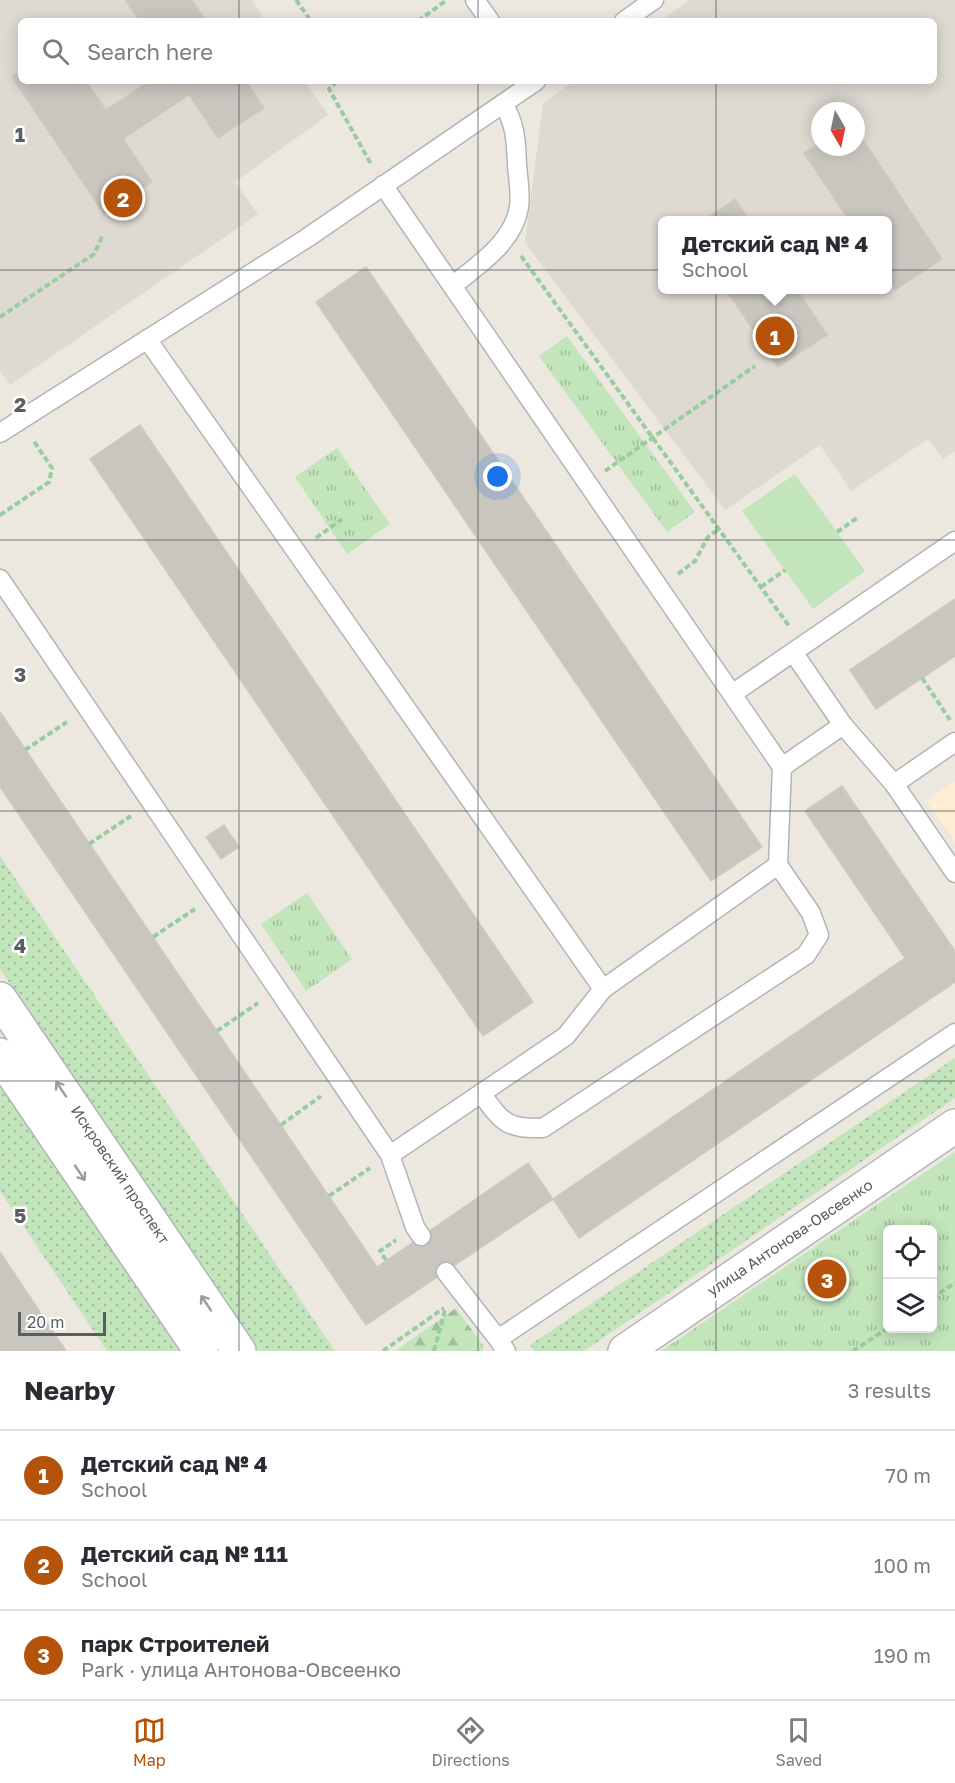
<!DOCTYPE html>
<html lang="en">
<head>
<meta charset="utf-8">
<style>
	body { margin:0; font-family:"Golos Text",sans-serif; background:#f7f7f7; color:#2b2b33 }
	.controls { position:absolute; right:18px; bottom:18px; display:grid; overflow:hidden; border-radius:9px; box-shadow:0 3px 15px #0003 }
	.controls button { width:54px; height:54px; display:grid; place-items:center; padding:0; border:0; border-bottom:2px solid #e1e1e2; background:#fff; color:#2b2b33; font:30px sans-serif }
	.compass { position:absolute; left:811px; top:102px; width:54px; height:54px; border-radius:50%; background:#fff; box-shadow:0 3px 15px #0003; rotate:171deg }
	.scale { position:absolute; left:18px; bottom:15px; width:88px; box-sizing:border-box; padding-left:6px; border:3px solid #595e61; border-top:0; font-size:16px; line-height:21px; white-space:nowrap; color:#595e61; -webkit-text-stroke:4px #fff; paint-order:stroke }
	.you { position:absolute; left:498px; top:477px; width:21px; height:21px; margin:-15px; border:4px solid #fff; border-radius:50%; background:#1a73e8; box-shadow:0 0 0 9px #1a73e833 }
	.badge { display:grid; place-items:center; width:39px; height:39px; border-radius:50%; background:#b45309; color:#fff; font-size:20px; font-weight:700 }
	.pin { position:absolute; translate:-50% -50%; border:3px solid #fff; box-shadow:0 2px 6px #0006 }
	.popup { position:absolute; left:658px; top:216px; width:234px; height:78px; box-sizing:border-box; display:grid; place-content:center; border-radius:9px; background:#fff; filter:drop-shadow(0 2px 4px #0005); font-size:20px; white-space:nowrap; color:#7c7c81 }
	.popup b { font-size:22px; color:#2b2b33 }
	.popup::after { content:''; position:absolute; left:50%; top:100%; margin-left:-12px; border:12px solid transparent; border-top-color:#fff }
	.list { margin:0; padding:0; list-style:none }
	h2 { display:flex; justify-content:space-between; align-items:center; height:78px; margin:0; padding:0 24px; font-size:26px }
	h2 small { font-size:20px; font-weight:400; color:#7c7c81 }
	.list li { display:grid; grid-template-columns:39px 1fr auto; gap:18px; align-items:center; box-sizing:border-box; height:90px; padding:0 24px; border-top:2px solid #e1e1e2 }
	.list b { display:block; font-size:22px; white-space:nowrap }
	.list p { margin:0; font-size:20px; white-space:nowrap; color:#7c7c81 }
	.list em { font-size:20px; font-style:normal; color:#7c7c81 }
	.icon { flex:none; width:33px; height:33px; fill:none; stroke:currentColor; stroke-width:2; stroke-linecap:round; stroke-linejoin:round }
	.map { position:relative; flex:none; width:955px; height:1351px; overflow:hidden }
	.search { position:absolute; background:#fff; box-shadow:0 3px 15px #0003; left:18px; right:18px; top:18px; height:66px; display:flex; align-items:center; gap:15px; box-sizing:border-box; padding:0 21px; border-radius:9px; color:#7c7c81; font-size:22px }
	.sheet { height:348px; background:#fff }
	nav { display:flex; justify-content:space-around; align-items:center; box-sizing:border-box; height:84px; border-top:2px solid #e1e1e2; background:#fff; font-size:16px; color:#7c7c81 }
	nav a { display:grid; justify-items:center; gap:3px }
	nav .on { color:#b45309 }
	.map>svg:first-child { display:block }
	.commercial { fill:#feedd3 }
	.education { fill:#ded9d1; fill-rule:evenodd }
	.grass { fill:url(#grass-dots) }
	.forest { fill:url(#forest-firs) }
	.park { fill:url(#park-tufts); fill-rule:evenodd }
	.pitch { fill:#c2e5bb }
	.building { fill:#c9c5bf; stroke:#d1c8be; stroke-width:1.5 }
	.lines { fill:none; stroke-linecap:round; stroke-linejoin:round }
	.service-casing { stroke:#b1b5b8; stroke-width:21 }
	.minor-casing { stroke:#b1b5b8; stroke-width:36 }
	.tertiary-casing { stroke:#b1b5b8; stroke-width:36 }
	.path { stroke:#98cd9f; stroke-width:4; stroke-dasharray:6 3; stroke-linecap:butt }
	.service { stroke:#fff; stroke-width:18 }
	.minor { stroke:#fff; stroke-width:33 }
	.tertiary { stroke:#fff; stroke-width:33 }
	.oneway { stroke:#9b9ea0 }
	.grid { fill:none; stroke:#595e61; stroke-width:1.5; stroke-opacity:0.55 }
	.labels { text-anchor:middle; stroke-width:5; stroke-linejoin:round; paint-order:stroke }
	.street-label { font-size:15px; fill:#595e61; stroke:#fff }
	.grid-label { font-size:20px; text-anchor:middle; font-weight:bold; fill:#595e61; stroke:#fff; stroke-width:5; stroke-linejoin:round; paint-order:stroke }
</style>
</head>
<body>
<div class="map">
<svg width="955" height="1351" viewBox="0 0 955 1351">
	<defs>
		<pattern id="grass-dots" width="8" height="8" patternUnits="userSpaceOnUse" patternTransform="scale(1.5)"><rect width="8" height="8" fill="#c2e5bb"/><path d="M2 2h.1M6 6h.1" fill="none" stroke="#a1bd9b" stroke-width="1.8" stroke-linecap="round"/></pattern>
		<pattern id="forest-firs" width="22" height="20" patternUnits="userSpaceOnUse" patternTransform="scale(1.5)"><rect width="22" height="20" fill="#c2e5bb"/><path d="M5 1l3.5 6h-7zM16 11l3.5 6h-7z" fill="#a1bd9b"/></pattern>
		<pattern id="park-tufts" width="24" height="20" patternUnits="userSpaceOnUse" patternTransform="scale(1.5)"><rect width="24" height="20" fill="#c2e5bb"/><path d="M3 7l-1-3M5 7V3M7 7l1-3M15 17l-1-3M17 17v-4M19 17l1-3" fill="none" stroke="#a1bd9b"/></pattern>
	</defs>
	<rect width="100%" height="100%" fill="#ece8e0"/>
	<path class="commercial" d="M955 781V842L926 801Z"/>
	<path class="education" d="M0 0H252L265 21H21V81H305L328 115 235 182 258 214 10 385 0 371Z
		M689 0H955V451L943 459 928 439 851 491 820 445 725 510 525 243 543 103 575 81H934V21H660ZM820 111H856V147H820ZM662 220H888V290H662Z"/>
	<path class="grass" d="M0 856 335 1351H259L0 969Z
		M955 1058V1098L584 1351H534L530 1345Z
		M0 1085 180 1351H107L0 1191Z"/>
	<path class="forest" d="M456 1308 484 1347 482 1351H395Z"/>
	<path class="park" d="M567 336 695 512 667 532 539 356Z
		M337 448 390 524 347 554 295 477Z
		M307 893 352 959 306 991 261 924Z
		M955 1152V1351H661ZM888 1230H932V1328H888Z"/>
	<path class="pitch" d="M795 474 865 571 813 609 742 511Z"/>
	<path class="building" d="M125 0H192L206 21H140Z
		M21 71V81H86L106 110 150 81H246L264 108 218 138 189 95 123 139 152 182 104 214 12 77Z
		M856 129 942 259 895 290 888 278V220H849L804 153 820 143V147H856Z
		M735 199 749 220H704Z
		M366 267 762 847 711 881 316 302Z
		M726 290H800L798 291 827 335 778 367Z
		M140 425 533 1002 483 1036 90 459Z
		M955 599V656L876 709 850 670Z
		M0 712 377 1267 528 1163 553 1199 366 1325 0 787Z
		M842 786 955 951V982L579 1238 553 1199 905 958 805 811Z
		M224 825 239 847 221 859 206 837Z
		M0 1252 66 1351H0Z"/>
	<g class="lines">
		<defs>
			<path id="service" d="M475 0 490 21
				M624 21 654 0
				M383 185 782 767 778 865 603 989 566 1036 390 1155
				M452 286C477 266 514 242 519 207 521 194 518 178 517 165 516 142 516 124 503 104
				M147 339 603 989
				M0 433 307 238 536 81
				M0 579 390 1155 415 1227 421 1236
				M732 694 955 541
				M843 725 894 784
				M955 742 894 784 955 873
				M782 767 843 725 793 652
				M481 1093C502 1122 506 1129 543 1128L806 955 819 935 811 913 778 865
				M446 1272 498 1339
				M506 1351 498 1339 955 1033"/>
			<path id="minor" d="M625 1351 955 1126"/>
			<path id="tertiary" d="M0 999 239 1351
				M0 1055 201 1351"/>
		</defs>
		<use href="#service" class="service-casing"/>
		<use href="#minor" class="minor-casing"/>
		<use href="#tertiary" class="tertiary-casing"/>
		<path class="path" d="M296 0 311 21
			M418 21 447 0
			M337 81 329 89 371 164
			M521 256 789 626
			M0 317 94 254 103 235
			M605 471 755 366
			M0 515 49 482 52 468 33 440
			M837 532 857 518
			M316 538 342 519
			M678 574 695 561 708 537 719 529
			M761 587 785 570
			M922 678 950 720
			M25 750 67 722
			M89 844 131 816
			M153 937 195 909
			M217 1031 258 1003
			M281 1125 321 1096
			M329 1196 370 1168
			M386 1260 380 1251 396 1240
			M932 1298 955 1283
			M383 1351 444 1308
			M434 1351 445 1310
			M853 1351 888 1328"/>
		<use href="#service" class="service"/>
		<use href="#minor" class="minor"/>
		<use href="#tertiary" class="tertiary"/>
	</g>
	<defs><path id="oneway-shaft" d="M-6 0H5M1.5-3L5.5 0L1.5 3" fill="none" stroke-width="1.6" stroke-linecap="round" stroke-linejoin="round" transform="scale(1.5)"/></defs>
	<g class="oneway">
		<use href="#oneway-shaft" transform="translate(61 1089) rotate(-124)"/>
		<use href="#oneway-shaft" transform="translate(80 1173) rotate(56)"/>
		<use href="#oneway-shaft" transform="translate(206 1303) rotate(-124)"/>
	</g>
	<path class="grid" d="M239 0V21M478 0V21M716 0V21M239 81V1351M478 81V1351M716 81V1351M0 270H955M0 540H955M0 811H955M0 1081H955"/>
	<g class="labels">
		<g class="street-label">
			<text transform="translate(120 1175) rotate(56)" y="5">Искровский проспект</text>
			<text transform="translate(790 1238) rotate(-34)" y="5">улица Антонова-Овсеенко</text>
		</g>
	</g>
	<g class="grid-label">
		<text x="20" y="142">1</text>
		<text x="20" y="412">2</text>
		<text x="20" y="682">3</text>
		<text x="20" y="953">4</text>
		<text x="20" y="1223">5</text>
	</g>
</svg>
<div class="controls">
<button><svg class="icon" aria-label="locate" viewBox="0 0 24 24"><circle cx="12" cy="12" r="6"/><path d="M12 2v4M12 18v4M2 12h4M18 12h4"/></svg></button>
<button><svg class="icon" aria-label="layers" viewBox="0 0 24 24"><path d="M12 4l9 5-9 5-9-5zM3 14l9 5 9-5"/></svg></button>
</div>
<svg class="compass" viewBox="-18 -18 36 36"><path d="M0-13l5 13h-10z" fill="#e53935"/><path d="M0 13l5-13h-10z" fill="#7c7c81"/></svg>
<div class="scale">20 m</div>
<div class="you"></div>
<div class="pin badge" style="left:775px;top:336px">1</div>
<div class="popup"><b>Детский сад № 4</b>School</div>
<div class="pin badge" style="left:123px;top:198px">2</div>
<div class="pin badge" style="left:827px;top:1279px">3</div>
<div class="search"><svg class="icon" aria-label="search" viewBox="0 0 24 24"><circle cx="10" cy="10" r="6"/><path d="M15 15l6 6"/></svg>Search here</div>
</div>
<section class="sheet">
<h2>Nearby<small>3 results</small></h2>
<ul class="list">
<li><span class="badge">1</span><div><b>Детский сад № 4</b><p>School</p></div><em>70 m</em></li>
<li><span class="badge">2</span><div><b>Детский сад № 111</b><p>School</p></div><em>100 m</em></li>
<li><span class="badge">3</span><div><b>парк Строителей</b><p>Park · улица Антонова-Овсеенко</p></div><em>190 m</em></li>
</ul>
</section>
<nav>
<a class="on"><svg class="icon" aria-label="map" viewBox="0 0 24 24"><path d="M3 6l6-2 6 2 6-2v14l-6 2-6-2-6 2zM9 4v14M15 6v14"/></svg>Map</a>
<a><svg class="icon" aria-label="directions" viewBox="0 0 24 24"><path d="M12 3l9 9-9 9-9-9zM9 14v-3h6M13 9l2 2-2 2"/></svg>Directions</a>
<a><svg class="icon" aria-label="saved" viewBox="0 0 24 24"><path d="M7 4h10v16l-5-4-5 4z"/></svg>Saved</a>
</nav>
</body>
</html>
